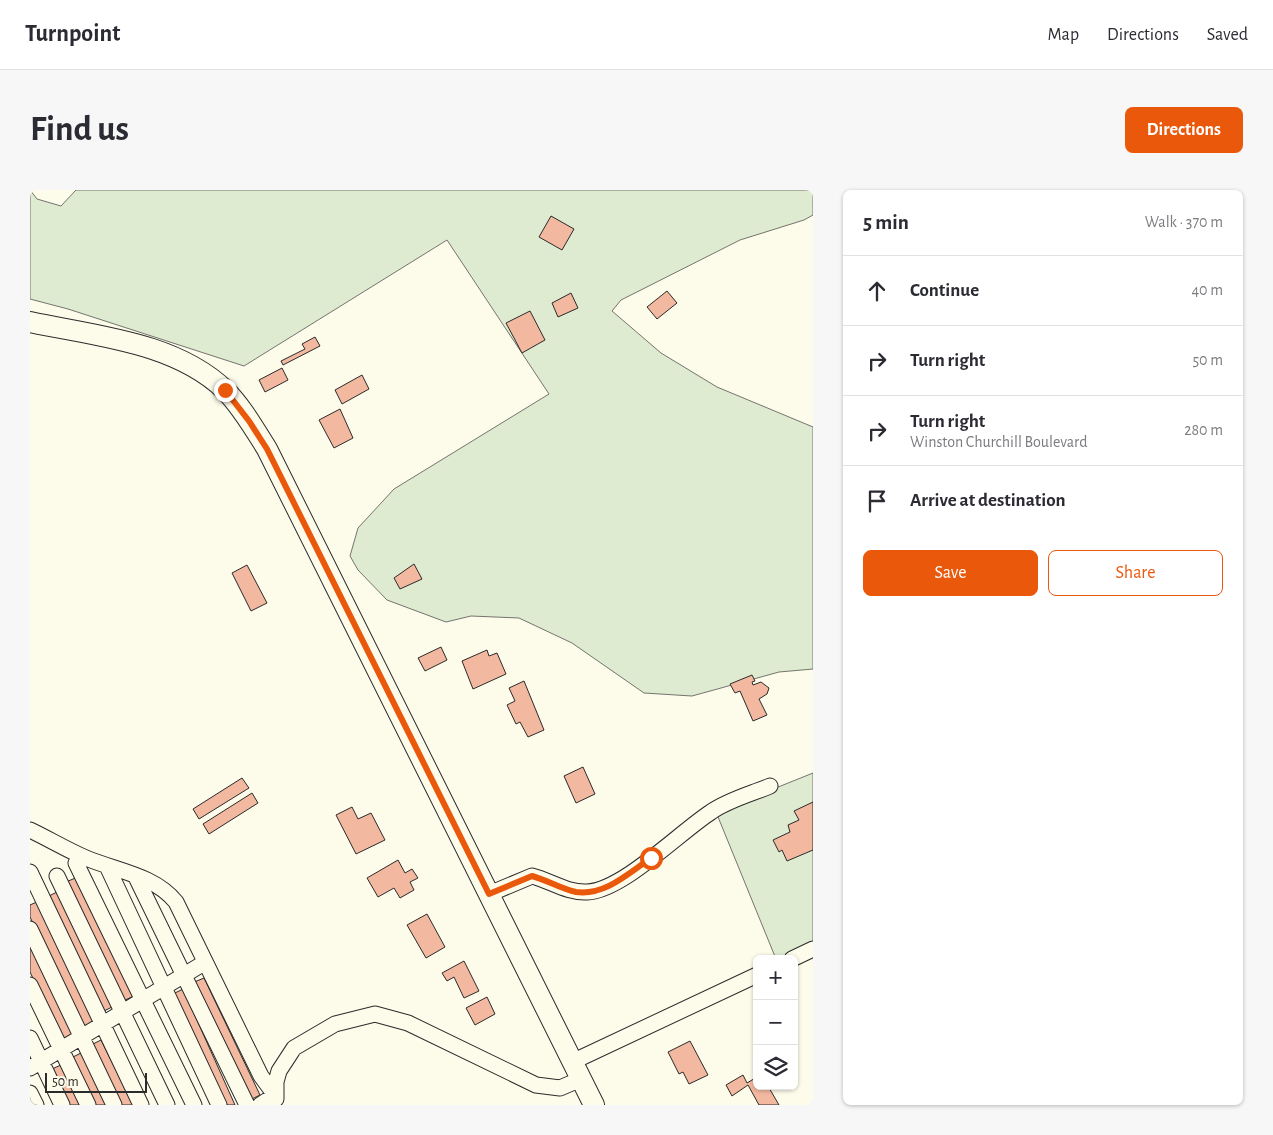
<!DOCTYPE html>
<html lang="en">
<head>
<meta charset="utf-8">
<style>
	body { margin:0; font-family:"Alegreya Sans",sans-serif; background:#f7f7f7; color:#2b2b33 }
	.controls { position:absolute; right:15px; bottom:15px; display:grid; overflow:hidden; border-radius:8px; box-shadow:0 1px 4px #0004 }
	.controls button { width:45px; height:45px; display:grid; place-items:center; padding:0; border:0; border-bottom:1px solid #e1e1e2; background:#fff; color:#2b2b33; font:25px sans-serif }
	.scale { position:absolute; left:15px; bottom:12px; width:102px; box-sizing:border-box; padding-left:5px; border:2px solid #2b2b2b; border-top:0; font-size:14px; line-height:18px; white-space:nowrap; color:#2b2b2b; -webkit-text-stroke:4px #fdfbea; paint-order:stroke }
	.stop { position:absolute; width:15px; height:15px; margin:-11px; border:4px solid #ea580c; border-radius:50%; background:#fff }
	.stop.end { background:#ea580c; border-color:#fff; box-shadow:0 1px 5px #0008 }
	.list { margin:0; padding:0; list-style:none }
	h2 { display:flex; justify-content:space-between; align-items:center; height:65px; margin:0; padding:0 20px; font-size:21px }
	h2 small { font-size:16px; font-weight:400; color:#7c7c81 }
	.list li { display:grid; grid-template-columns:32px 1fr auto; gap:15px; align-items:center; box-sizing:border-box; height:70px; padding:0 20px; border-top:1px solid #e1e1e2 }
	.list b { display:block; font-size:19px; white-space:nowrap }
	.list p { margin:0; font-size:16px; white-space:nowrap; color:#7c7c81 }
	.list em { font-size:16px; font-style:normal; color:#7c7c81 }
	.actions { display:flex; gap:10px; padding:15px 20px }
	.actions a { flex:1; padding:11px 0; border:1px solid #ea580c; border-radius:8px; text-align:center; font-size:18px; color:#ea580c }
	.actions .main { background:#ea580c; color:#fff }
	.icon { flex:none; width:28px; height:28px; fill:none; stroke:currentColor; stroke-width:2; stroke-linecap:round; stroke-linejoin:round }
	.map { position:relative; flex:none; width:783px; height:915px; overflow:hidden; border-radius:8px }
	header { display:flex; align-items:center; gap:30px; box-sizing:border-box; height:70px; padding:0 25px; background:#fff; border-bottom:1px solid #e1e1e2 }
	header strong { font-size:24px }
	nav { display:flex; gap:28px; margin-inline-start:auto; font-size:18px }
	.intro { display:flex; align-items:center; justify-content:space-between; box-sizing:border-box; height:120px; padding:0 30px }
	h1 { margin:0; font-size:35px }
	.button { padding:12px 22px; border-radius:8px; background:#ea580c; color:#fff; font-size:18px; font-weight:700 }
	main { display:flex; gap:30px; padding:0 30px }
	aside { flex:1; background:#fff; border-radius:8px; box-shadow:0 1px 4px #0004 }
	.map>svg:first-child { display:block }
	.green { fill:#deebd1; stroke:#74746e }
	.building { fill:#f2b8a0; stroke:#2b2b2b }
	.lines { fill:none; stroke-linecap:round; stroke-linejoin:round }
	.minor-casing { stroke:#2b2b2b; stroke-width:17 }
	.major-casing { stroke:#2b2b2b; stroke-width:22 }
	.minor { stroke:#fdfbea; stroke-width:15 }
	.major { stroke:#fdfbea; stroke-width:20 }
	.route { stroke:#ea580c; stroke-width:6 }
</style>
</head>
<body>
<header>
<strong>Turnpoint</strong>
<nav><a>Map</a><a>Directions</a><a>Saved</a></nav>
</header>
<div class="intro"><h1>Find us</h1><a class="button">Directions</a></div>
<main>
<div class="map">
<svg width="783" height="915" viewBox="0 0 783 915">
	<rect width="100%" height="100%" fill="#fdfbea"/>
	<path class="green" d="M0 0 7 9 31 16 46 0H783V25L774 30 710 50 591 110 582 121 631 163 687 197 783 237V479L749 482 662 506 614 503 542 453 489 428 441 426 416 432 357 410 328 380 320 366 328 338 364 299 519 204 417 50 214 176 38 119 0 109Z
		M783 583V760L760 769H746L686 622Z"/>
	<path class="building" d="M521 26 544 39 532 60 509 47Z
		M637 101 647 113 627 129 617 117Z
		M541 103 548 118 528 127 522 113Z
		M500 121 515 150 492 163 476 133Z
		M285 147 290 156 253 175 251 171 275 159 272 154Z
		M252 178 258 190 235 202 229 190Z
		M332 185 339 199 312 214 305 200Z
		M310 219 323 248 304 258 289 230Z
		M384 374 392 389 370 399 364 388Z
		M217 375 237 413 221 421 202 383Z
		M411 457 417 470 395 481 388 468Z
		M457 460 459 466 467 463 476 484 443 499 432 471Z
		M722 485 725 491 722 492 723 495 731 492 739 498 737 504 729 509 737 525 723 531 710 501 705 503 700 494Z
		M494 491 514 540 498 547 490 532 486 534 477 515 485 511 479 498Z
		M553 577 565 604 546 613 534 586Z
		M212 588 219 598 169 629 163 619Z
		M222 603 228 613 179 644 173 634Z
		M783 612V660L757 671 752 660 749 662 743 650 760 642 758 635 769 630 764 621Z
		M322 617 328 629 341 623 355 650 326 664 306 625Z
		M368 670 375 683 382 679 388 688 380 692 384 700 370 708 364 698 348 707 337 688Z
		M50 686 106 805 91 812 36 692Z
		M27 702 82 817 70 823 15 708Z
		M9 711 66 831 52 838 0 727V715Z
		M397 724 415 757 396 768 377 735Z
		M0 749 46 843 32 850 0 782Z
		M434 771 449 801 434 808 424 787 417 791 412 783Z
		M174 788 230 905 218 911 162 793Z
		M153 799 205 915H192L143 804Z
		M457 807 465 824 445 835 436 818Z
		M71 850 103 915H91L61 855Z
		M660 851 678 885 659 894 653 882 649 884 638 862Z
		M53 862 78 915H63L41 868Z
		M33 874 52 915H38L22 879Z
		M713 885 717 893 727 887V896H738L749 915H729L718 895 702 906 696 895Z"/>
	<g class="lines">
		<defs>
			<path id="minor" d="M0 640C19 649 37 660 56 668 87 681 124 685 146 712L231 886 245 905 230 915
				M46 673 164 915
				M77 676 189 915
				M0 682 111 915
				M27 686 137 915
				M106 687 217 915
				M459 704 502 686C521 691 537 703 557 702 592 701 650 642 681 622 698 610 721 604 740 596
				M0 739 84 915
				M762 769 783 759
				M0 795 58 915
				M0 848 32 915
				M542 872 727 785
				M0 878 174 773
				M0 903 6 915
				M246 909V892L249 881 264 858 305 834 345 824 378 833 506 895 530 898 551 889"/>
			<path id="major" d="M0 132C65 146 145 152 195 200 212 217 225 240 237 259L564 915"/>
		</defs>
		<use href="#minor" class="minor-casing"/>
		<use href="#major" class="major-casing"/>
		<use href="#minor" class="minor"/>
		<use href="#major" class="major"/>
	</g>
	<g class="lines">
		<path class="route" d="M195 200 219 231 237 259 459 704 502 686C517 690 531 699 546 702 575 706 599 683 621 668"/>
	</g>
</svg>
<div class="controls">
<button>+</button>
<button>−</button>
<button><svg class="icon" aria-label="layers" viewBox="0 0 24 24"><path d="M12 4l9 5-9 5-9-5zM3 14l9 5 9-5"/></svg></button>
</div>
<div class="scale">50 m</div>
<div class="stop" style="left:621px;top:668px"></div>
<div class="stop end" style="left:195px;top:200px"></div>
</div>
<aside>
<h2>5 min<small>Walk · 370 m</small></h2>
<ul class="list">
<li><svg class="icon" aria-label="ahead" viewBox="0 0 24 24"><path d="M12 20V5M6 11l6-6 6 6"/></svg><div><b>Continue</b></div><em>40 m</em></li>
<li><svg class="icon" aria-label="right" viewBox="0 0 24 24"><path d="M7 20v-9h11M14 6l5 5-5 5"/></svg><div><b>Turn right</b></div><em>50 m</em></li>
<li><svg class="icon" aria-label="right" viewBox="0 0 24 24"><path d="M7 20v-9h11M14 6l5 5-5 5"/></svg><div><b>Turn right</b><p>Winston Churchill Boulevard</p></div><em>280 m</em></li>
<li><svg class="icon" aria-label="arrive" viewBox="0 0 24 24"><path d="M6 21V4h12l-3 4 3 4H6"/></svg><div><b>Arrive at destination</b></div></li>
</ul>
<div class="actions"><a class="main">Save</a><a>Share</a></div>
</aside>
</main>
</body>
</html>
